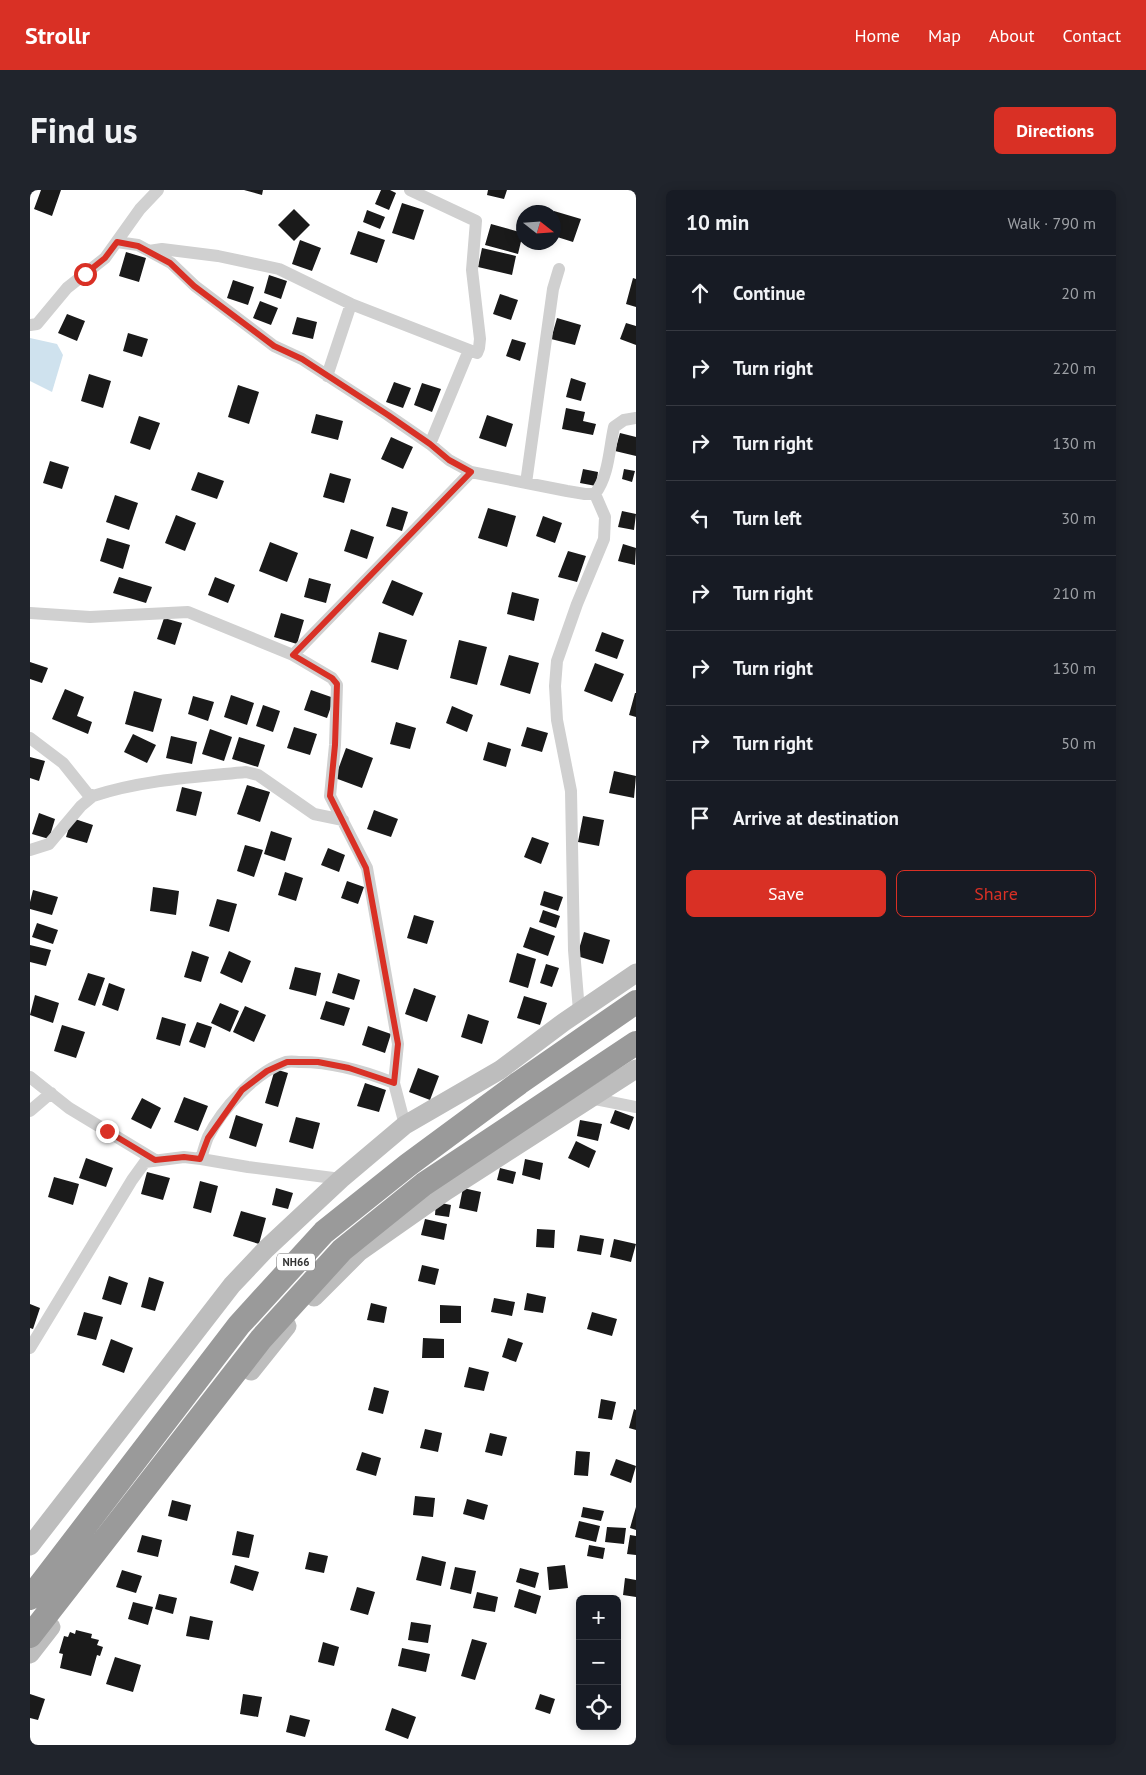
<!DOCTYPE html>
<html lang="en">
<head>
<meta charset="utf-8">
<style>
	body { margin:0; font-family:"PT Sans",sans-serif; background:#20242c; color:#f1f3f6 }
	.controls { position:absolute; right:15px; bottom:15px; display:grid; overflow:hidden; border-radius:8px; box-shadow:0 2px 12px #0003 }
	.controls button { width:45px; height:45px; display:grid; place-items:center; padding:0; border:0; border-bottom:1px solid #363941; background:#171b24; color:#f1f3f6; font:25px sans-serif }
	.compass { position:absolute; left:486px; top:15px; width:45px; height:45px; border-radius:50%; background:#171b24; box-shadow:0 2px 12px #0003; rotate:107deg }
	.stop { position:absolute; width:15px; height:15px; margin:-11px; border:4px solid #d93025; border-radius:50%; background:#fff }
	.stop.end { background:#d93025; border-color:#fff; box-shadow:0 1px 5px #0008 }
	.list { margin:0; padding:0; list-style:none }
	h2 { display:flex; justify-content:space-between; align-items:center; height:65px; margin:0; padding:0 20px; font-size:21px }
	h2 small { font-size:16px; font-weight:400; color:#9ea1a6 }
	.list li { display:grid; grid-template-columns:32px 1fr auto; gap:15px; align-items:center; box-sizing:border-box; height:75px; padding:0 20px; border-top:1px solid #363941 }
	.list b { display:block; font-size:19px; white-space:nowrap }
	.list em { font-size:16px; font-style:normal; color:#9ea1a6 }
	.actions { display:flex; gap:10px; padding:15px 20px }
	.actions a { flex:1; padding:11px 0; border:1px solid #d93025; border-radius:8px; text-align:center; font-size:18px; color:#d93025 }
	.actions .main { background:#d93025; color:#fff }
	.icon { flex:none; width:28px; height:28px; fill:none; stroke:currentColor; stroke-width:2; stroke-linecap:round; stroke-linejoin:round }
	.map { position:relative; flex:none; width:606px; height:1555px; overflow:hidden; border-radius:8px }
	header { display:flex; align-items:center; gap:30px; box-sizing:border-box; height:70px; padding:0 25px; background:#d93025; color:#fff }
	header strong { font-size:24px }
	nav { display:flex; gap:28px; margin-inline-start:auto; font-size:18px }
	.intro { display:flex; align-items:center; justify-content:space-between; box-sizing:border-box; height:120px; padding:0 30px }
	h1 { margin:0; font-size:35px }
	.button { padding:12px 22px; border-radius:8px; background:#d93025; color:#fff; font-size:18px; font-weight:700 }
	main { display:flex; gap:30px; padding:0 30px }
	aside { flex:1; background:#171b24; border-radius:8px; box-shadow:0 2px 12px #0003 }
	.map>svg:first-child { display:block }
	.water { fill:#cfe2ee }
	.building { fill:#1a1a1a }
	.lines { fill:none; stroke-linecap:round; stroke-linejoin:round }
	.street { stroke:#d0d0d0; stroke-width:12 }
	.secondary { stroke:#bdbdbd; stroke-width:19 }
	.highway { stroke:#9a9a9a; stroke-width:24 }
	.route { stroke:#d93025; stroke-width:6 }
	.labels { text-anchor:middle; stroke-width:5; stroke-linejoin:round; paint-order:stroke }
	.shield { fill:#fff; stroke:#707070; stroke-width:1 }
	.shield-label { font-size:11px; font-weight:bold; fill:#333 }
</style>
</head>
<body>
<header>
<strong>Strollr</strong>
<nav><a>Home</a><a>Map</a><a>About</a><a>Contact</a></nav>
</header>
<div class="intro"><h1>Find us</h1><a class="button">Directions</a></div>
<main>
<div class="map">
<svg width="606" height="1555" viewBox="0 0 606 1555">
	<rect width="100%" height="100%" fill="#fff"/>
	<path class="water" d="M0 148 27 154 33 165 22 202 0 191Z"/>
	<path class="building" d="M11 0H31L22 26 4 19Z
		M214 0H233L232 5Z
		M351 0H360L366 3 359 20 345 14Z
		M458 0H477L474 9 457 5Z
		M372 13 394 20 384 50 362 43Z
		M264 19 280 35 264 51 248 35Z
		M337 20 355 27 350 39 333 32Z
		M524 21 551 29 543 52 524 46Z
		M461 34 493 43 488 64 455 55Z
		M328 41 355 50 347 73 320 64Z
		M270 50 291 58 282 81 262 74Z
		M452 58 486 66 482 85 448 77Z
		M96 62 116 68 109 92 89 86Z
		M239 85 257 91 251 109 234 103Z
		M603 88 606 89V117L596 114Z
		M203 90 224 97 218 115 197 108Z
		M470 104 488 110 481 130 463 124Z
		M230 111 248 118 241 135 223 128Z
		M37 124 55 131 47 151 28 143Z
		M267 127 287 132 283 149 262 144Z
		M527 128 551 135 545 155 521 149Z
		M596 133 606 136V155L590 149Z
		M98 143 118 149 112 167 93 161Z
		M482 149 496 153 490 171 476 166Z
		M59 184 81 191 73 218 51 211Z
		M541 188 556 193 551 211 536 207Z
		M364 192 381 198 373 218 356 212Z
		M392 193 411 199 402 222 384 215Z
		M208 195 229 202 219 234 198 227Z
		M536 218 555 222 553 231 566 234 563 245 532 239Z
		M286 224 313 231 308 250 281 243Z
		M457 225 483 234 476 257 449 248Z
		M109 226 130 233 120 260 100 253Z
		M590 243 606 247V266L585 261Z
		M361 247 383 257 373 279 351 269Z
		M20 271 39 277 32 299 13 293Z
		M553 279 568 282 566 296 550 293Z
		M594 279 605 281 602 292 592 289Z
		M168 282 194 291 187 309 161 300Z
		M300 283 321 289 314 313 293 307Z
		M85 305 108 313 99 340 76 332Z
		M362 317 378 322 372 341 356 336Z
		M458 318 486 326 477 357 448 348Z
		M592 321 606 324 604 340 588 337Z
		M146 325 166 333 155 361 135 353Z
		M513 326 532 333 525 353 506 346Z
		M321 339 344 347 337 369 314 361Z
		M77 348 100 355 93 379 70 371Z
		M240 352 268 363 257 392 229 381Z
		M593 354 606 358 605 375 588 371Z
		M538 361 556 366 547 392 528 387Z
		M89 387 122 397 116 413 83 403Z
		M185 387 205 395 198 413 178 405Z
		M279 388 301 394 296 413 274 407Z
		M362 390 393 403 383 426 352 413Z
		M482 402 509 409 504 431 477 424Z
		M251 423 274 430 267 454 244 447Z
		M134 428 152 433 145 455 127 449Z
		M349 442 377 450 368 480 341 472Z
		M572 442 594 450 587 469 565 461Z
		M429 450 457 457 447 495 420 488Z
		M479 465 509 473 500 504 470 495Z
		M0 472 18 478 12 493 0 489Z
		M565 473 594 484 582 512 554 501Z
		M35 499 54 507 47 526 62 532 58 544 22 529Z
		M281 500 304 508 297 528 274 520Z
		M104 501 132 509 123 542 95 534Z
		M605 503H606V527L599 525Z
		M201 505 224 513 217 535 194 527Z
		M163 506 184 512 178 531 158 524Z
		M233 515 250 521 243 542 226 536Z
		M422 516 443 525 437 542 416 533Z
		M366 532 386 538 380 559 360 554Z
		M264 537 287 544 280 565 257 558Z
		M497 537 518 543 512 562 491 556Z
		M180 539 202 547 194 571 172 564Z
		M103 544 126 555 117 573 94 562Z
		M141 546 167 552 162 574 136 568Z
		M209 547 235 555 228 577 202 569Z
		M458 552 481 559 476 577 453 570Z
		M316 558 343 568 332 598 305 588Z
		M0 567 15 571 9 591 0 588Z
		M584 581 606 586 604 608 579 603Z
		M217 595 240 602 230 632 207 624Z
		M152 597 172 602 166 626 146 621Z
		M344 620 368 629 361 647 337 639Z
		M9 623 25 629 19 649 2 644Z
		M553 626 574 630 569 656 548 652Z
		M42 628 63 635 57 653 36 647Z
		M241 641 262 648 255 671 234 664Z
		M502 647 519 653 511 674 494 667Z
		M215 655 233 660 224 687 207 681Z
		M298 658 315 665 309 682 291 675Z
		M255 682 273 688 266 711 248 705Z
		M317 691 334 697 328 714 311 708Z
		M123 697 149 701 146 725 120 721Z
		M3 700 28 707 22 725 0 719V712Z
		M514 701 533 707 528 721 510 715Z
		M187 709 207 714 199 742 179 736Z
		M513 720 530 726 526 738 509 732Z
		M384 725 404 731 397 754 377 748Z
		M7 733 28 740 23 754 2 747Z
		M500 737 525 746 518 766 493 757Z
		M554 742 580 750 573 774 547 766Z
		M0 755 21 760 16 776 0 772Z
		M162 761 179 767 171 792 154 787Z
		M199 761 221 771 212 793 190 783Z
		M487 763 506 769 498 798 479 792Z
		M516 774 529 778 522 797 510 793Z
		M265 777 291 783 286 806 259 799Z
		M58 783 75 788 65 816 48 810Z
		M308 783 330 790 324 810 302 803Z
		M79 793 95 799 88 821 72 815Z
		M384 798 406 806 397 832 375 824Z
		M5 805 29 813 23 833 0 825Z
		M494 806 517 813 510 835 487 828Z
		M296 811 320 818 314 836 290 829Z
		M190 813 209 821 200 842 181 833Z
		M215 816 236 825 224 852 203 842Z
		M438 824 459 831 452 854 431 847Z
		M132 827 156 834 150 856 126 849Z
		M167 832 182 837 175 858 159 852Z
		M32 835 55 842 46 868 24 861Z
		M338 836 361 844 355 863 332 855Z
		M388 878 409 886 400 910 379 902Z
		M245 879 258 883 248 917 235 913Z
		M335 893 356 900 349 922 327 916Z
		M154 907 178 916 168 941 144 932Z
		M112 908 131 918 121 939 101 929Z
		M585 920 604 927 599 940 580 933Z
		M206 925 233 934 226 957 199 948Z
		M266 927 290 933 283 959 259 952Z
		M550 930 572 934 568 951 547 946Z
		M546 951 566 961 559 978 538 968Z
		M56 968 83 978 76 997 49 988Z
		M495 969 513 973 510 990 492 985Z
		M470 978 486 982 483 994 467 990Z
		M117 982 140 988 133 1010 111 1004Z
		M24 987 49 994 43 1015 18 1007Z
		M170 991 188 996 181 1023 163 1018Z
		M246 998 263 1003 258 1019 242 1015Z
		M433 998 451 1002 447 1022 429 1018Z
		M406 1012 421 1015 419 1027 405 1025Z
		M211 1021 236 1028 229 1054 203 1046Z
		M395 1029 417 1034 414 1050 391 1045Z
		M507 1039 525 1040 524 1058 506 1057Z
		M550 1045 574 1049 571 1065 547 1061Z
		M584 1049 606 1054 601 1072 580 1067Z
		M392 1075 409 1079 405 1095 388 1091Z
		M79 1086 98 1093 91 1115 72 1109Z
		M119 1087 134 1092 125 1121 111 1117Z
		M497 1103 516 1107 513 1123 494 1120Z
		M464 1108 485 1112 482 1126 461 1122Z
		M341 1113 357 1117 354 1133 337 1130Z
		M0 1114 10 1118 3 1139 0 1138Z
		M410 1115 431 1116V1133H410Z
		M54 1122 73 1127 66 1150 47 1145Z
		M562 1122 587 1129 582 1146 557 1139Z
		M393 1148 414 1149V1168H392Z
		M478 1148 493 1153 486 1172 472 1167Z
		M81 1149 103 1158 94 1183 72 1175Z
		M439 1177 459 1182 454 1201 434 1197Z
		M344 1197 359 1201 353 1224 338 1220Z
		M571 1209 586 1212 582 1230 568 1228Z
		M604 1219 606 1220V1240L599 1238Z
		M395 1239 412 1243 408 1262 390 1258Z
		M460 1243 477 1247 472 1266 455 1262Z
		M546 1261 560 1262 558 1286 544 1285Z
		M332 1262 351 1268 346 1286 326 1280Z
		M586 1269 606 1276 601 1293 580 1285Z
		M385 1306 405 1308 403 1327 383 1325Z
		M437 1309 458 1315 454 1330 433 1324Z
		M142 1310 161 1315 157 1331 138 1326Z
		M553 1317 574 1321 571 1331 551 1327Z
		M606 1317V1340L600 1338Z
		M549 1331 570 1336 566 1352 545 1347Z
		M577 1337 596 1338 594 1354 575 1352Z
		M207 1341 224 1345 219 1368 202 1365Z
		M112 1345 132 1350 128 1367 107 1362Z
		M600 1345 606 1346V1365L597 1364Z
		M559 1355 575 1358 573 1369 557 1366Z
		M279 1362 298 1366 294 1383 275 1379Z
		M392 1366 416 1372 411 1396 386 1390Z
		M205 1375 229 1382 223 1401 200 1393Z
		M535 1375 538 1398 519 1400 517 1377Z
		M425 1377 446 1381 441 1404 420 1399Z
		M490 1378 509 1383 505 1398 486 1392Z
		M92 1380 112 1386 106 1403 86 1397Z
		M595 1388 606 1390V1407L593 1405Z
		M327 1397 345 1402 338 1425 320 1420Z
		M489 1399 511 1406 506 1424 484 1417Z
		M447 1402 468 1407 465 1422 443 1418Z
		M129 1404 147 1408 143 1424 125 1419Z
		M103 1412 123 1417 118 1435 98 1429Z
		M160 1426 183 1431 179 1450 156 1446Z
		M381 1432 401 1435 398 1453 378 1450Z
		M46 1440 62 1444 61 1448 69 1450 67 1455 73 1457 70 1466 67 1465 61 1486 30 1478 33 1464 29 1463 34 1446 38 1447 40 1442 45 1444Z
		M442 1449 457 1453 445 1490 431 1486Z
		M293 1452 309 1457 304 1476 288 1472Z
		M372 1458 400 1464 396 1482 368 1476Z
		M85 1467 111 1475 103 1502 76 1494Z
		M0 1504 15 1509 8 1530 0 1528Z
		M213 1504 232 1507 228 1527 210 1524Z
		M510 1504 525 1509 520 1524 505 1519Z
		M362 1518 386 1527 378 1549 355 1540Z
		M260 1525 280 1530 275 1547 256 1542Z"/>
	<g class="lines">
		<path class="street" d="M87 52 108 55 141 73 165 96 244 156 272 169 358 225 400 254 419 270 441 282 537 301 555 304H565C579 285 579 260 584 237L594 230 606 228
			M119 61 132 59 188 66 249 79 321 114 447 163 449 158 450 149 442 80 446 31 380 0
			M0 135 7 134 37 98 75 68 110 19 128 0
			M297 186 321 114
			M400 254 439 160
			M496 293 523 99 529 79
			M0 423 60 427 158 422 263 465 302 488 307 495 305 555 300 606 337 678 368 854 364 893
			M263 465 441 282
			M0 548 33 573 57 603 63 606C112 590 165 587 216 582L228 585 284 624 313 630
			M0 660 19 654 51 616 63 606
			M549 821 544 760 541 601 527 530 525 496 527 471 547 414 574 349 575 327 565 304
			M0 887 39 918 125 970
			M560 908 606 917
			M0 921 21 903
			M171 969 218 977 311 989
			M0 1158 102 990 115 972 154 967 171 969C173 962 175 954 178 947 192 919 225 882 256 872 261 871 266 872 271 872 303 872 334 881 364 893L375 935"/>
		<path class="secondary" d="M284 1107 329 1062 416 1001 606 879
			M221 1181 257 1136
			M0 1356 202 1095 236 1059 311 989 375 935 470 880 534 832 606 783
			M0 1464 21 1437"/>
		<path class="highway" d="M0 1408 209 1135 294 1042 378 975 489 893 606 812
			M0 1446 231 1149 312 1060 394 994 606 853"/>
	</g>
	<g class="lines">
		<path class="route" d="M55 84 75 68 87 52 108 56 140 73 164 96 244 156 272 169 358 225 400 254 419 270 441 282 263 465 302 488 307 494 305 555 300 606 336 678 368 854 364 893 319 878 288 872H257L237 881 212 900 178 948 170 969 154 967 125 970 77 941"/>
	</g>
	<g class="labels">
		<rect class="shield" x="247" y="1063.5" width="38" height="17" rx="4"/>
		<g class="shield-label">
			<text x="266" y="1076">NH66</text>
		</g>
	</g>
</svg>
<div class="controls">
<button>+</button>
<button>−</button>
<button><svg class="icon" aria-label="locate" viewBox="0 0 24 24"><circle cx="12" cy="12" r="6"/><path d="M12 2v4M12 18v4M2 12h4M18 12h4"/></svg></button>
</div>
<svg class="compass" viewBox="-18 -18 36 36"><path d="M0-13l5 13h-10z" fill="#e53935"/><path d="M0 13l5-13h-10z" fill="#9ea1a6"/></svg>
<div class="stop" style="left:55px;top:84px"></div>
<div class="stop end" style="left:77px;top:941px"></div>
</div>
<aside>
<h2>10 min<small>Walk · 790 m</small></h2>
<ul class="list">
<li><svg class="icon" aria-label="ahead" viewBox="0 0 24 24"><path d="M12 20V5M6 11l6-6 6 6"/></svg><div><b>Continue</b></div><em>20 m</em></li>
<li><svg class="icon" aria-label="right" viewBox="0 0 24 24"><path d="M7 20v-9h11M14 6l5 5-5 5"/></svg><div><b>Turn right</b></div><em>220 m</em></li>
<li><svg class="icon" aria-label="right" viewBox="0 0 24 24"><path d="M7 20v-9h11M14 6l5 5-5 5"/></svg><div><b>Turn right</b></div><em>130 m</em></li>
<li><svg class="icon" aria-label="left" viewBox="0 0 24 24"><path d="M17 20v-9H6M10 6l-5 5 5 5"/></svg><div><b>Turn left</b></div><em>30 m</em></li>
<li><svg class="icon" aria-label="right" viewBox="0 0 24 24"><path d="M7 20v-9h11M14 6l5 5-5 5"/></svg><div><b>Turn right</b></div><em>210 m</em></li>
<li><svg class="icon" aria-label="right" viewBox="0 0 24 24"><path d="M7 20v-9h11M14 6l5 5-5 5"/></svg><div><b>Turn right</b></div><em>130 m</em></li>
<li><svg class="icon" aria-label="right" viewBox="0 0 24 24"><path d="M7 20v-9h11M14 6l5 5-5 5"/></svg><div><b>Turn right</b></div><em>50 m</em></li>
<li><svg class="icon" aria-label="arrive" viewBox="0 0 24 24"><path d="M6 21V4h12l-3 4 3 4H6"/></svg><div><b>Arrive at destination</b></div></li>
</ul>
<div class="actions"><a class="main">Save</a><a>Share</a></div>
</aside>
</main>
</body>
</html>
